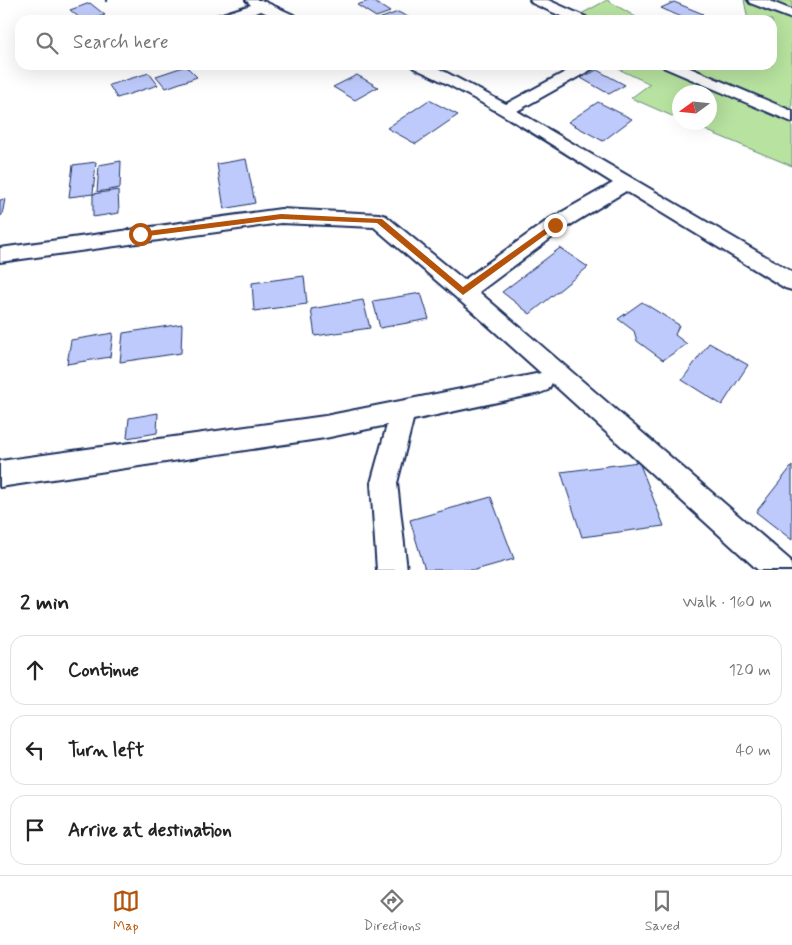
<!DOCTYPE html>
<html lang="en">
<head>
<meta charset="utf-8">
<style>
	body { margin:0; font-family:Mynerve,sans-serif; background:#f6f6f6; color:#222 }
	.compass { position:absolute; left:672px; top:85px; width:45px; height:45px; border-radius:50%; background:#fff; box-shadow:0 5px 20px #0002; rotate:255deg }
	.stop { position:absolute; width:15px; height:15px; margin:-11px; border:4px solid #b45309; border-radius:50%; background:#fff }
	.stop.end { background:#b45309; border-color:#fff; box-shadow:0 1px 5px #0008 }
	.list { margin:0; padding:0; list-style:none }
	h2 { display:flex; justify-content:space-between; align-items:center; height:65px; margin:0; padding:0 20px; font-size:21px }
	h2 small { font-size:16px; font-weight:400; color:#767676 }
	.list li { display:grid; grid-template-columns:32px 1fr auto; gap:15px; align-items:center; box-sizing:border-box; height:70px; margin:0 10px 10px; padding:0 10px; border:1px solid #e0e0e0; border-radius:15px }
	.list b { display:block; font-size:19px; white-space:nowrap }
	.list em { font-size:16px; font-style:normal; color:#767676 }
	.icon { flex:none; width:28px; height:28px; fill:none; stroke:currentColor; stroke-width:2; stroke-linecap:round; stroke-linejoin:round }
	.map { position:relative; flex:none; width:792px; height:570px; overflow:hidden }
	.search { position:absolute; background:#fff; box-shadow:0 5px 20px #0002; left:15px; right:15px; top:15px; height:55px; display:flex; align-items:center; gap:12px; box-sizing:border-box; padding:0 18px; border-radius:15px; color:#767676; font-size:19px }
	.sheet { height:305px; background:#fff }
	nav { display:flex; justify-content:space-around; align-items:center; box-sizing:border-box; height:70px; border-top:1px solid #e0e0e0; background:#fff; font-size:14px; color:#767676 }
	nav a { display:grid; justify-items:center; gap:2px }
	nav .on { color:#b45309 }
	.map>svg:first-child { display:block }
	.green { fill:#b7e29f; stroke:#69887e }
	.building { fill:#becafb; stroke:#1b2f5e }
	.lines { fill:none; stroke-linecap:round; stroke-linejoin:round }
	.minor-casing { stroke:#1b2f5e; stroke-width:4 }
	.path { stroke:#1b2f5e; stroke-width:2.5; stroke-dasharray:4 2.5; stroke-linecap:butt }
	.minor { fill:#fff; fill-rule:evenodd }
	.route { fill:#b45309 }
</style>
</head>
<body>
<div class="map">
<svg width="792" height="570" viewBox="0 0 792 570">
	<rect width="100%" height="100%" fill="#fff"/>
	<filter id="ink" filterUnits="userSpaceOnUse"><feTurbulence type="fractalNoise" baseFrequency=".02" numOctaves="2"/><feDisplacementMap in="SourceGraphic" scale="10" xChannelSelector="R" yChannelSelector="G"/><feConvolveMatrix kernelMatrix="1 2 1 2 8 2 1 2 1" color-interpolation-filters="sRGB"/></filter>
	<g filter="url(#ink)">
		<path class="green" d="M607 0 641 20H570Z
			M744 0H792V166L688 123 710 122V92H680L679 119 631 98 650 84 610 65H772V20H748Z"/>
		<path class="building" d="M371 0 390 12 376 17 357 5Z
			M674 2 703 14 693 20H688L661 8Z
			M90 3 105 15 90 20H82L70 10Z
			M398 12 410 18 376 20Z
			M186 66 197 77 166 88 156 76Z
			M597 70 625 85 609 94 581 78Z
			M149 73 158 85 117 98 109 85Z
			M357 75 378 87 355 100 333 87Z
			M429 100 458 115 416 144 387 128Z
			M598 102 632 119 603 141 568 122Z
			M246 159 255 203 224 209 217 164Z
			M121 161 120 188 97 192 99 165Z
			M96 162 93 194 69 197 73 165Z
			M118 190 119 213 93 217V194Z
			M5 199 2 215 0 216V200Z
			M560 248 588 267 530 314 502 292Z
			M304 276 307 304 254 311 252 283Z
			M421 293 429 319 380 328 373 301Z
			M363 300 370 328 315 336 311 309Z
			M642 302 679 325 675 335 687 344 663 360 637 341 634 331 618 319Z
			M182 324 181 353 120 362 123 333Z
			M113 333 110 357 67 364 71 340Z
			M709 343 748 365 722 405 682 380Z
			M158 413 157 433 127 438 129 418Z
			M639 462 664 526 582 537 561 472Z
			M792 466V540L756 512Z
			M491 497 514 559 475 570H425L410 520Z"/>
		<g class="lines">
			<defs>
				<path id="minor" d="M246 0H261L298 17 300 20H281L261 11 233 20H211L213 17 251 5Z
					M530 0H548L586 17 588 20H570L532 3Z
					M748 0H767L792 10V19L750 3Z
					M411 65H432L506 104 578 65H597L594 68 517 111 792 272V290L785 288 626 191 562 230 479 292 790 560 792 570H758L552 383 548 390 540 393 413 420 397 483 407 570H377L371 483 387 425 325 438 0 487V461L325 416 541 373 474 313 374 227 281 223 0 262V248L281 209 379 214 386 216 464 280 548 220 613 183C548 143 483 99 414 68Z
					M662 65H683L792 111V122L665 68Z"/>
			</defs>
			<use href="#minor" class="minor-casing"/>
			<path class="path" d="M105 1 108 0"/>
			<use href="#minor" class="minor"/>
		</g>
	</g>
	<path class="route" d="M281 214 382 219 463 287 553 223 559 225 463 295 377 223 281 219 140 237 136 234 140 232Z"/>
</svg>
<svg class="compass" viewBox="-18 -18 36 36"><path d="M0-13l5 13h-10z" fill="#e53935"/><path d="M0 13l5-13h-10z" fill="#767676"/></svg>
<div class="stop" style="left:140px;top:234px"></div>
<div class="stop end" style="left:555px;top:225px"></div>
<div class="search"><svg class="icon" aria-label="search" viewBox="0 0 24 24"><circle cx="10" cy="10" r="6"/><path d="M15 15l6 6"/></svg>Search here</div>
</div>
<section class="sheet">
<h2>2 min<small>Walk · 160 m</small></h2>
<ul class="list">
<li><svg class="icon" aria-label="ahead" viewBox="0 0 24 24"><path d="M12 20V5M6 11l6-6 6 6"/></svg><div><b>Continue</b></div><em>120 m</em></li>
<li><svg class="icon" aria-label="left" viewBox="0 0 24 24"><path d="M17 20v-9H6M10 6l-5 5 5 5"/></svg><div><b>Turn left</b></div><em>40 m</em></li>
<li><svg class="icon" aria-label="arrive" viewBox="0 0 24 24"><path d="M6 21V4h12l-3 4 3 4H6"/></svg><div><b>Arrive at destination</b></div></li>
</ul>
</section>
<nav>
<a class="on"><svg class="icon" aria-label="map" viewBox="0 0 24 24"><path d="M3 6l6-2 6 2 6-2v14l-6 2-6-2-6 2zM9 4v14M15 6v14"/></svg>Map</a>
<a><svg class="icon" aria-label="directions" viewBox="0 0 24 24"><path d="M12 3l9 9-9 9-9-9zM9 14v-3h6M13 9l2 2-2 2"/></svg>Directions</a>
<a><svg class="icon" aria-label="saved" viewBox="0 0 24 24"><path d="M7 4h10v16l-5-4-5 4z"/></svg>Saved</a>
</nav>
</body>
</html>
